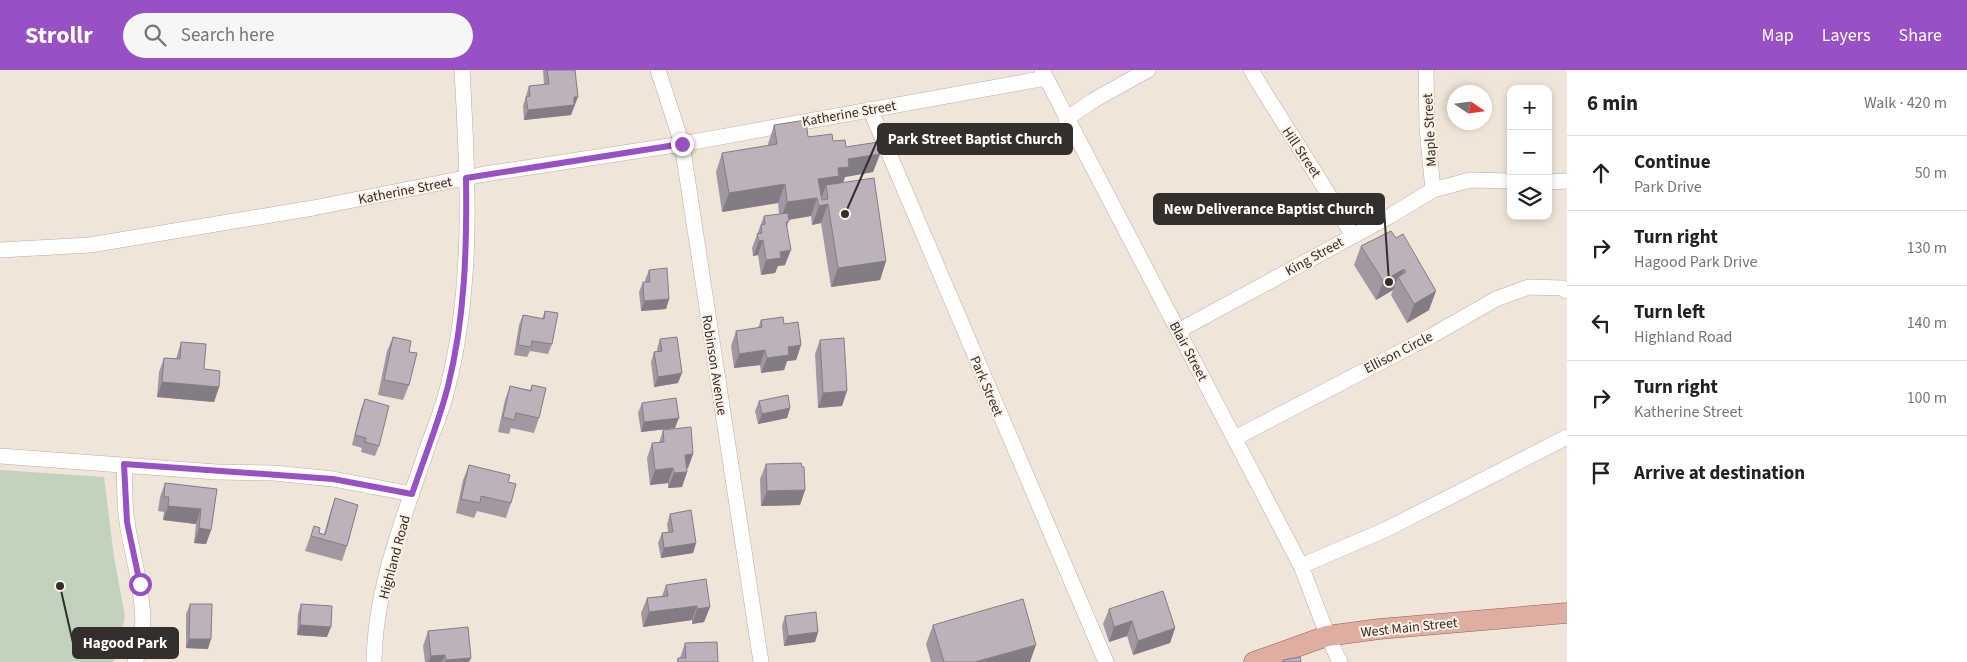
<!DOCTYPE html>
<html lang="en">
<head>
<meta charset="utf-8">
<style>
	body { margin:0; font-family:"Source Sans 3",sans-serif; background:#f6f6f6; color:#222 }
	.controls { position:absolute; right:15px; top:15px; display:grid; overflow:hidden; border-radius:10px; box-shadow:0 2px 8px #0003 }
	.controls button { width:45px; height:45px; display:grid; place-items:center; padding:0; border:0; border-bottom:1px solid #e0e0e0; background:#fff; color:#222; font:25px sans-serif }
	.compass { position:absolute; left:1447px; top:15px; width:45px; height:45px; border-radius:50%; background:#fff; box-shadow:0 2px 8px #0003; rotate:103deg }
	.stop { position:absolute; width:15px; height:15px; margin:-11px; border:4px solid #9851c5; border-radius:50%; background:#fff }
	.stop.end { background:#9851c5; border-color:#fff; box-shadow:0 1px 5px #0008 }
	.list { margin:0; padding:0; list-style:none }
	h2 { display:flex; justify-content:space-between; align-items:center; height:65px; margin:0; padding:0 20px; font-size:21px }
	h2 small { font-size:16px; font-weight:400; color:#767676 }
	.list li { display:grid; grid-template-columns:32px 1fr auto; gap:15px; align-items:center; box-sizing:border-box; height:75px; padding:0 20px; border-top:1px solid #e0e0e0 }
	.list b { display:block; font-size:19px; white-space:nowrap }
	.list p { margin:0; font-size:16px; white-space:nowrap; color:#767676 }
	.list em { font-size:16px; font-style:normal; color:#767676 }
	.icon { flex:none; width:28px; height:28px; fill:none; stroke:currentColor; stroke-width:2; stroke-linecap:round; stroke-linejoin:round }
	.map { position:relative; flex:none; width:1567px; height:592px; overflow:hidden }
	header { display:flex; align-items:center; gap:30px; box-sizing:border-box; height:70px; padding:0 25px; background:#9851c5; color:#fff }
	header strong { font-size:24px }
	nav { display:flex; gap:28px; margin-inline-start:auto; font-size:18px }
	.search { width:350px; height:45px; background:#f6f6f6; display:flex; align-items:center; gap:12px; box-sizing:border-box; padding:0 18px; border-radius:28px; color:#767676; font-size:19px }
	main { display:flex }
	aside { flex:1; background:#fff }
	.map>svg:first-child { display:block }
	.green { fill:#c1d2bd }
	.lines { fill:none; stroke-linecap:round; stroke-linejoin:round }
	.minor-casing { stroke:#baaea3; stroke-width:16 }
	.major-casing { stroke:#965e50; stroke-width:21 }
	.minor { stroke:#fff; stroke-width:15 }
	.major { stroke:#dfaea3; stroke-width:20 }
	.wall { fill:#a398a2 }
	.shaded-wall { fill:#847c84 }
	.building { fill:#bdb1bc; stroke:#847c84 }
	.route { stroke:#9851c5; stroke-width:6 }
	.labels { text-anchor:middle; stroke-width:4; stroke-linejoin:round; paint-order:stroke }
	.street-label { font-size:14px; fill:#342f2a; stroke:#fef1e6 }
	.leader { fill:none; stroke:#342f2a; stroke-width:2 }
	.callout-dot { fill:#342f2a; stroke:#fef1e6; stroke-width:2 }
	.callout { fill:#342f2a; stroke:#342f2a; stroke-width:2 }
	.callout-label { font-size:15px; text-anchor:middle; font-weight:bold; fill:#fff }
</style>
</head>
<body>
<header>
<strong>Strollr</strong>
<div class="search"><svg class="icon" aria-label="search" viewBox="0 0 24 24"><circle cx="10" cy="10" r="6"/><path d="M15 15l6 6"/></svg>Search here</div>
<nav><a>Map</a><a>Layers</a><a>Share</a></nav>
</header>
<main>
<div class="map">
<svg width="1567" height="592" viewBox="0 0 1567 592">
	<rect width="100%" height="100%" fill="#f1e4d8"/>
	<path class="green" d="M0 400 104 407 114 487 125 546 117 587 113 592H0Z"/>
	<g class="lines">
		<defs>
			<path id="minor" d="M658 0 682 74 761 592
				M1042 0 1301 496C1314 528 1324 561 1340 592
				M1251 0C1284 56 1321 108 1352 165
				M1426 0 1427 58 1433 120
				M870 39 1106 592
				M1066 49 1094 30 1148 0
				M1548 112 1567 111
				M0 180 90 175 313 138 485 104 682 74 1046 8
				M1178 261 1390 146 1433 120 1470 110 1511 111
				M1235 368 1433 265 1496 229 1529 217 1562 218 1567 221
				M0 386 216 402 274 403 333 409 412 424
				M124 395C125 414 124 433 127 452 133 495 154 549 135 592
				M1301 496 1387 459 1567 367
				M374 592C375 517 405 444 429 373 436 354 444 335 448 316 474 213 468 105 462 0"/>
			<path id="major" d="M1254 592 1327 566 1379 559 1567 543"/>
		</defs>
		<use href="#minor" class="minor-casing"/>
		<use href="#major" class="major-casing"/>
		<use href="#minor" class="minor"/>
		<use href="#major" class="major"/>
	</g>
	<path class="wall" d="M543 0H575L574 37H573L571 45 524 50 523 36 529 16 544 15Z
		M774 55 808 67 833 71 846 77 880 84 873 102 845 107 843 112 886 191 880 210 831 217 821 153 812 155 811 146 789 150 787 157 785 195 778 196 775 203 761 205 758 185 753 186 752 178 764 146 779 144 778 133 722 142 716 102 722 83 768 76V74Z
		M1391 161 1429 240 1407 253 1391 225 1393 220 1376 230 1354 195 1361 176Z
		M649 200 669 229 666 239 641 241 639 222 643 212H645V210Z
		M545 241 552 274 548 284 530 281 527 287 514 285 519 255 523 245 542 249Z
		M761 250 784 254 801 275 796 290 787 291 784 300 761 303 760 295 734 298 731 276 736 261 758 258Z
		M393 267 409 282V315L403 330 378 325 387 281Z
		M660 269 678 313 654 317 651 292 654 282 657 281V279Z
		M820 270 842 336 818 338 815 284Z
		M181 272 219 317 214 332 157 327 159 302 164 288 176 289Z
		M532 315 539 348 534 363 511 358 509 364 498 362 505 330 510 316 530 320Z
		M365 329 379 376 375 386 361 382 362 378 352 375 361 339Z
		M759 331 790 338 787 348 758 354 755 341Z
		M642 333 675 358 641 362 638 343Z
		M663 360 693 384 688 398 687 399V402L682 417 668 418V413L650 415 647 388 652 373H659Z
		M766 394 805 420 800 435 761 436 760 409Z
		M469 395 508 412 511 433 506 448 477 441 474 448 456 443 463 410Z
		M165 413 217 419 211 460 206 474 194 473 196 454 163 450 164 442 158 441 160 427Z
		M335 428 347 476 342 491 305 481 314 456 319 463 324 464 330 443Z
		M670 444 696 473 693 483 661 488 658 473 662 463 668 462 667 454Z
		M666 515 710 537 704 552 692 554V550L643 557 641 543 647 528 662 526Z
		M190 534 208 579 186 578V544Z
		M301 534 327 567 297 565 298 544Z
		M1109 539 1175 558 1170 573 1133 585 1127 566 1109 572 1103 554Z
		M785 546 818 562 815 572 784 576 782 556Z
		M933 555 1030 592H931L926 574Z
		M428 561 471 588 469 592H425L423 576Z
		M685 573 718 592H677L678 588H680Z"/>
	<path class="shaded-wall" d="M574 27H578L571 45 524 50 528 40Z
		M880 84 873 102 845 107 842 116 826 115 822 126 811 128 818 109 838 98 848 89Z
		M785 114 778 133 722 142 729 123Z
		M817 128 811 146 780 151 787 132Z
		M828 134 821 153 812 155 819 136Z
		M763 170 758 185 753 186 759 171Z
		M791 180 785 195 778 196 775 203 761 205 766 190 780 182Z
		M886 191 880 210 831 217 838 198Z
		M1404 199 1400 210 1398 207 1393 220 1376 230 1383 211Z
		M1436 221 1429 240 1407 253 1414 234Z
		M669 229 666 239 641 241 644 231Z
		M801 275 796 290 787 291 784 300 761 303 767 288 788 277Z
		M765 280 760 295 734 298 739 284Z
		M682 303 678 313 654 317 658 307Z
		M162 312 219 317 214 332 157 327Z
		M847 321 842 336 818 338 823 323Z
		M790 338 787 348 758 354 762 344Z
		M679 348 675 358 641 362 644 352Z
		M693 384 688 398 680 399 685 385Z
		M673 398 668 413 650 415 655 400Z
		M687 402 682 417 668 418 674 403Z
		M805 420 800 435 761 436 767 421Z
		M168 436 201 439 196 454 163 450Z
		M199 458 211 460 206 474 194 473Z
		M696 473 693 483 661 488 664 478Z
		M697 536 692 550 643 557 649 542Z
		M710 537 704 552 692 554 697 539Z
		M1132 551 1127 566 1109 572 1114 557Z
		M300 555 331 557 327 567 297 565Z
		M1175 558 1170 573 1133 585 1138 571Z
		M818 562 815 572 784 576 788 566Z
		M189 569H211L208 579 186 578Z
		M1036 575 1030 592H975Z
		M445 585 442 592H428L431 586Z
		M471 588 469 592H445L446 590Z"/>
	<path class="building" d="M547 0H575L578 27H574V35L528 40 526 27 530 26 529 16 549 14Z
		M806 50 808 67 832 64 833 71 845 70 846 77 878 72 880 84 848 89 849 97 838 98 839 106 818 109 822 130 828 129 826 115 874 108 886 191 838 198 828 134 819 136 817 128 787 132 785 114 729 123 722 83 777 74 774 55Z
		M788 143 789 151 786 152 791 180 780 182 781 188 766 190 763 170 759 171 757 164 762 163 761 155 765 154 764 146Z
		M1391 161 1396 168 1403 164 1436 221 1414 234 1398 207 1406 202 1404 199 1383 211 1361 176Z
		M667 198 669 229 644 231 643 212H650L649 200Z
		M545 241 558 243 552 274 532 271 531 277 518 275 523 245 544 249Z
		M783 247 784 254 798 252 801 275 788 277 789 285 767 288 765 280 739 284 736 261 762 257 761 250Z
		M393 267 411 271 409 282 417 283 409 315 384 310Z
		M677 267 682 303 658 307 654 282 662 281 660 269Z
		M844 268 847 321 823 323 820 270Z
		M181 272 206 274 204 299 220 301 219 317 162 312 164 288 180 289Z
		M532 315 546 318 539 348 516 343 514 350 503 347 510 316 531 321Z
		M788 325 790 338 762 344 759 331Z
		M676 328 679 348 644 352 642 333Z
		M365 329 389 336 379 376 365 372 366 368 355 365Z
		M691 357 693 384 685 385 687 402 674 403 673 398 655 400 652 373 664 372 663 360Z
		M801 393 802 397H804L805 420 767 421 766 394Z
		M469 395 510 405 508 412 516 414 511 433 481 426 480 433 461 429Z
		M165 413 217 419 211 460 199 458 201 439 168 436 169 427H164Z
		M335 428 358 435 347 476 311 466 314 456 320 458 319 463 325 465Z
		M691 440 696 473 664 478 662 463 673 462 670 444Z
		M706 509 710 537 697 539V536L649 542 647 528 668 526 666 515Z
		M1163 521 1175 558 1138 571 1132 551 1114 557 1109 539Z
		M1023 529 1036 575 975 592H944L933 555Z
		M190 534H212L211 569H189Z
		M301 534 332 536 331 557 300 555Z
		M816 542 818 562 788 566 785 546Z
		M468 557 471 588 446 590 445 585 431 586 428 561Z
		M717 572 718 592H678V588H686L685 573Z
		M1300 587 1301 592H1283V590Z"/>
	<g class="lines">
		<path class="route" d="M140 514 127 452 124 394 333 409 412 424C424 388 439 352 448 316 465 248 467 178 466 108L682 74"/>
	</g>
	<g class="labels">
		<g class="street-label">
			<text transform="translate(849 43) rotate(-10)" y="5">Katherine Street</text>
			<text transform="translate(1429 60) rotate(-93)" y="5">Maple Street</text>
			<text transform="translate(1302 82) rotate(56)" y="5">Hill Street</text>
			<text transform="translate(405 120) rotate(-11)" y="5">Katherine Street</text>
			<text transform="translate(1314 186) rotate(-29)" y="5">King Street</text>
			<text transform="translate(1189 281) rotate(62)" y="5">Blair Street</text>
			<text transform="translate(1398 282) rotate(-27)" y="5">Ellison Circle</text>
			<text transform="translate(715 295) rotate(81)" y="5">Robinson Avenue</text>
			<text transform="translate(987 316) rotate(67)" y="5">Park Street</text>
			<text transform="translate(394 487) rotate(-75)" y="5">Highland Road</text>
			<text transform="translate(1409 557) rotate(-6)" y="5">West Main Street</text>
		</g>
	</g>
	<path class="leader" d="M845 144L878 69M1389 212L1384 139M60 516L73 573"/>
	<g class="callout-dot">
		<circle cx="845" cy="144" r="5"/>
		<circle cx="1389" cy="212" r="5"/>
		<circle cx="60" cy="516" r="5"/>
	</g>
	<g class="callout">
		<rect x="878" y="54" width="194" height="30" rx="5"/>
		<rect x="1154" y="124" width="230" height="30" rx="5"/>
		<rect x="73" y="558" width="105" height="30" rx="5"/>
	</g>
	<g class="callout-label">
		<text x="975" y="74">Park Street Baptist Church</text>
		<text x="1269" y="144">New Deliverance Baptist Church</text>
		<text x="125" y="578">Hagood Park</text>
	</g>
</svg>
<div class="controls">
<button>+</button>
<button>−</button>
<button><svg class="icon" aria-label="layers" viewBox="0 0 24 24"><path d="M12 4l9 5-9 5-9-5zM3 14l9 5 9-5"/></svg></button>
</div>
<svg class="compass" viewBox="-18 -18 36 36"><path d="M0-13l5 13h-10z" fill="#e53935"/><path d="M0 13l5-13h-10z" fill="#767676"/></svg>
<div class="stop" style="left:140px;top:514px"></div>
<div class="stop end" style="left:682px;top:74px"></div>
</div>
<aside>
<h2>6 min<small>Walk · 420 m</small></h2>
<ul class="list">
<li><svg class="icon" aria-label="ahead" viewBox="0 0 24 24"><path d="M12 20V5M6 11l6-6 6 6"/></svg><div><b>Continue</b><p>Park Drive</p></div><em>50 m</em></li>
<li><svg class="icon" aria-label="right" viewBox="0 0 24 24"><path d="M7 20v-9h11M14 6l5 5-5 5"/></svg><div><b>Turn right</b><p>Hagood Park Drive</p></div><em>130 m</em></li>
<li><svg class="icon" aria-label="left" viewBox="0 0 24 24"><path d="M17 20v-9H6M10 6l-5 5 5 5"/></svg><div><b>Turn left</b><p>Highland Road</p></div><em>140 m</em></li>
<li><svg class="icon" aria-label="right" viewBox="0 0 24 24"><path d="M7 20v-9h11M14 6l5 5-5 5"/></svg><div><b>Turn right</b><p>Katherine Street</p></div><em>100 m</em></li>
<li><svg class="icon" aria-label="arrive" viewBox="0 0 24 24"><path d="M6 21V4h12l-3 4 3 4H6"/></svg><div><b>Arrive at destination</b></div></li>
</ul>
</aside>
</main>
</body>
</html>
